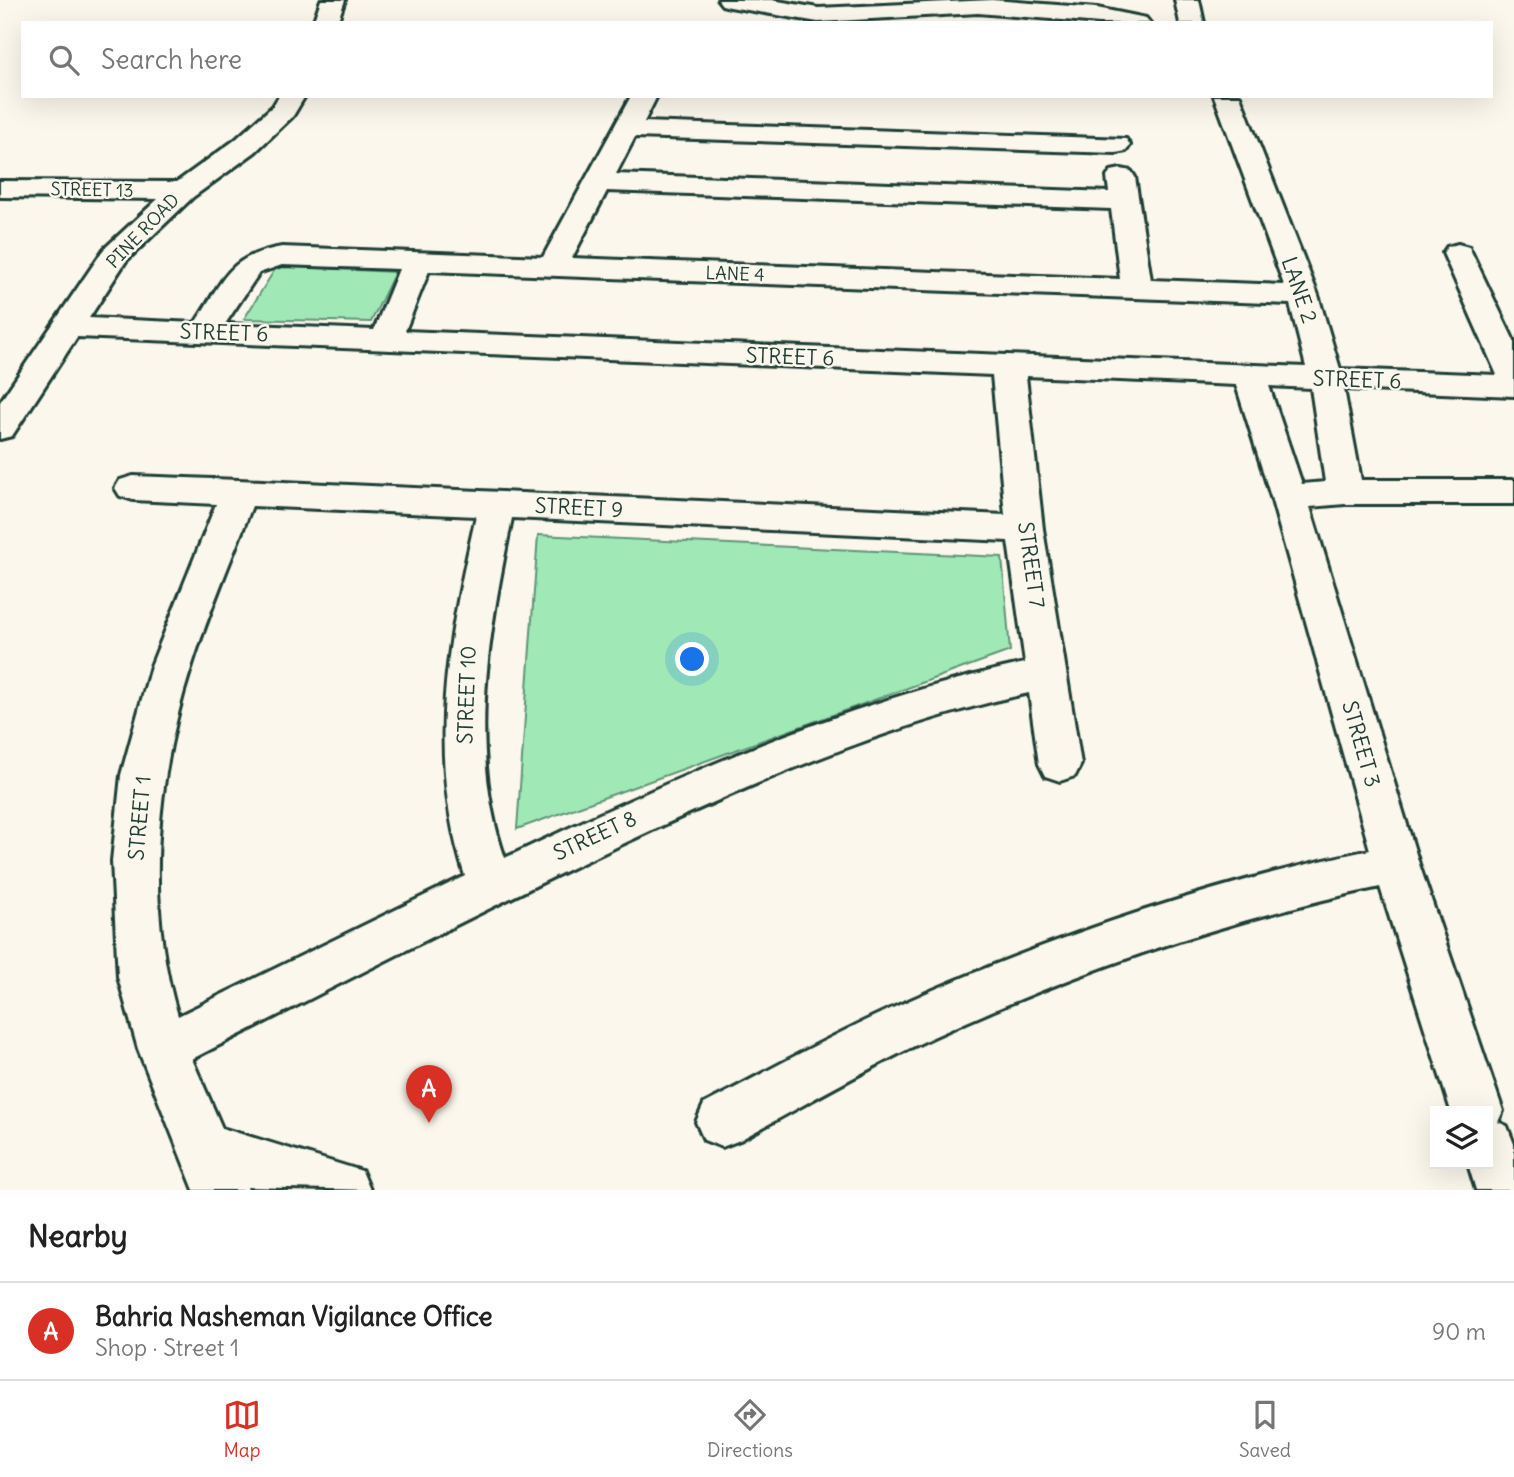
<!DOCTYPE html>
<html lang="en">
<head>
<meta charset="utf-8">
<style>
	body { margin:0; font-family:Delius,sans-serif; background:#f2f2f2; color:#222 }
	.controls { position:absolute; right:21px; bottom:21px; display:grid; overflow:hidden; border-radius:0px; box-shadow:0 7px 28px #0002 }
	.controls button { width:63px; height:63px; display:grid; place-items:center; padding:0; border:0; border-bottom:2px solid #e0e0e0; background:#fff; color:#222; font:35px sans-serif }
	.you { position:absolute; left:693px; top:660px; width:24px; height:24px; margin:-18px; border:5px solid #fff; border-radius:50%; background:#1a73e8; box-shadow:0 0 0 10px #1a73e833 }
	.badge { display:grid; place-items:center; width:46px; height:46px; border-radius:50%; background:#d93025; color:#fff; font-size:23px; font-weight:700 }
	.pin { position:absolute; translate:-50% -58px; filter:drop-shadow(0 2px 4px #0008) }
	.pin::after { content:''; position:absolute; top:37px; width:24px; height:21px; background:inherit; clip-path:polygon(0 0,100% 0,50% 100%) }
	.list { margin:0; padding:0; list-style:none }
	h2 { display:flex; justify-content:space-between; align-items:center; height:91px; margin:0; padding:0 28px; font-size:30px }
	h2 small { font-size:23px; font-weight:400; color:#767676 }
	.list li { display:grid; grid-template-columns:46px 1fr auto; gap:21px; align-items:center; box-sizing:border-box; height:98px; padding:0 28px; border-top:2px solid #e0e0e0 }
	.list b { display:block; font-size:26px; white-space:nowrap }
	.list p { margin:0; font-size:23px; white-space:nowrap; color:#767676 }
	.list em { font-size:23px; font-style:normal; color:#767676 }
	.icon { flex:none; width:38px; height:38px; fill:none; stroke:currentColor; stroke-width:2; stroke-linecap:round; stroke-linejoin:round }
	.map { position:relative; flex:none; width:1514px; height:1190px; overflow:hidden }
	.search { position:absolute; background:#fff; box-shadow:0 7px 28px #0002; left:21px; right:21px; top:21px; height:77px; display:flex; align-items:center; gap:18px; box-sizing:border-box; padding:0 24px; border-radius:0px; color:#767676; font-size:26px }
	.sheet { height:189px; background:#fff }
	nav { display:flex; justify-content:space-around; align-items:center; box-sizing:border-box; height:98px; border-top:2px solid #e0e0e0; background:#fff; font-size:19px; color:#767676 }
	nav a { display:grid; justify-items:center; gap:4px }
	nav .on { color:#d93025 }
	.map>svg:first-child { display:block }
	.green { fill:#a0e9b7; stroke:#609376; stroke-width:2 }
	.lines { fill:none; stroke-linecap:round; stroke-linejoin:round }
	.street-casing { stroke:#1f3d34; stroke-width:6 }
	.street { fill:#fbf7ec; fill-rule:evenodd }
	.labels { text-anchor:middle; stroke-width:5; stroke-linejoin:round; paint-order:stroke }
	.far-street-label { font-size:18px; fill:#1f3d34; stroke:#fbf7ec }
	.street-label { font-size:21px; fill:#1f3d34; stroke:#fbf7ec }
</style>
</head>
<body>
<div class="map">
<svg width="1514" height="1190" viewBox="0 0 1514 1190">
	<rect width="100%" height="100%" fill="#fbf7ec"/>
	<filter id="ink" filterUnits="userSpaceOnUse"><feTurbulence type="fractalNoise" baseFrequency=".0143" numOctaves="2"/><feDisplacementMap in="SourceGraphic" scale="14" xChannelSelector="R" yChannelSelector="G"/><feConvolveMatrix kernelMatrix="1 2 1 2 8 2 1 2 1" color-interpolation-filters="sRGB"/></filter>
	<g filter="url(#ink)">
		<path class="green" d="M277 266 395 272 371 322 244 319Z
			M538 535 1002 557 1010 651 517 829Z"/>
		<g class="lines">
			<defs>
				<path id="street" d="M321 0H345L337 23H313Z
					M718 0H772L818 8 992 0 1097 8 1146 18 1150 23H1100L978 13 818 22 730 7 722 5Z
					M1175 0H1199L1204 23H1180Z
					M279 96H305L293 116 255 152 193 197 126 261 89 318 195 323C224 280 227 256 282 247L543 257 631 96H657L644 122 1126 139 1130 145 1126 151 1116 153 635 137 616 174 1109 192 1107 177 1111 171 1121 169 1131 171 1135 177 1151 280 1284 285 1214 96H1240L1318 295 1340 369 1497 375 1443 253 1447 247 1458 244 1469 247 1514 341V396L1344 389 1361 480H1514V504H1345L1310 507 1419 864 1503 1111 1498 1122 1507 1126 1514 1144V1190H1476L1468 1164H1488V1111H1451L1380 887C1225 920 1077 971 933 1037 867 1068 804 1105 740 1140L722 1147 704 1140 696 1122 704 1104C768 1071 831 1035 897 1006 1049 938 1207 884 1370 850L1271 497 1236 385 1026 376 1043 529 1081 764 1075 776 1060 781 1045 776 1039 764 1029 693C883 725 748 785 614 848 472 915 332 988 192 1059L222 1128 362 1171 370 1190 247 1187 248 1190H194L138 1049 118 977 112 861 121 775 151 666 216 504 133 500 120 496 115 488 120 480 133 476 239 480 1005 515 992 375 77 337 12 436 0 439V402L104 249 158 199 0 197V181L177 182 235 140 273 106ZM607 191 1111 209 1120 279 572 258ZM282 265 399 269 374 330 225 324 259 273ZM429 271 1290 304 1306 367 405 331ZM1269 386 1311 388 1325 482 1302 484ZM252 506 476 516C448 640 425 752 465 876L178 1016C144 904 156 776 192 665 209 611 232 558 252 506ZM512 518 1008 541 1025 663C843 702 672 779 505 858 466 747 490 629 512 518Z"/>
			</defs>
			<use href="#street" class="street-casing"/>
			<use href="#street" class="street"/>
		</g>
	</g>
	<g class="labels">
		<g class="far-street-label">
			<text transform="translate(92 190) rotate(1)" y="6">STREET 13</text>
			<text transform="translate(143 231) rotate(-46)" y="6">PINE ROAD</text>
			<text transform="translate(735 274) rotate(2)" y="6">LANE 4</text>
		</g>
		<g class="street-label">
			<text transform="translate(1299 290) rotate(71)" y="7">LANE 2</text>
			<text transform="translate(224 333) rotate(2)" y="7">STREET 6</text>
			<text transform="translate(790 357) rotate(2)" y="7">STREET 6</text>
			<text transform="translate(1357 380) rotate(2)" y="7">STREET 6</text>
			<text transform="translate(579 508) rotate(3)" y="7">STREET 9</text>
			<text transform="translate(1031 565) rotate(82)" y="7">STREET 7</text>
			<text transform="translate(467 695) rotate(-88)" y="7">STREET 10</text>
			<text transform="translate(1361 744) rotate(74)" y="7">STREET 3</text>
			<text transform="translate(140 818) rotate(-85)" y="7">STREET 1</text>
			<text transform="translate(595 836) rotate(-25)" y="7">STREET 8</text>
		</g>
	</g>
</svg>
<div class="controls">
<button><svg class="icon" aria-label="layers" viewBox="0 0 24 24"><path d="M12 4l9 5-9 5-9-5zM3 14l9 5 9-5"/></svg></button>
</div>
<div class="you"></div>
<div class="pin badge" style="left:429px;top:1123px">A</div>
<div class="search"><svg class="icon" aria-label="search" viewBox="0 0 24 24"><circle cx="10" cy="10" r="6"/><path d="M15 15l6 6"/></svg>Search here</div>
</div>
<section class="sheet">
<h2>Nearby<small></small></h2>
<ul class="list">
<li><span class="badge">A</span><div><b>Bahria Nasheman Vigilance Office</b><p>Shop · Street 1</p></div><em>90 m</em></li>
</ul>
</section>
<nav>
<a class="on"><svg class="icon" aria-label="map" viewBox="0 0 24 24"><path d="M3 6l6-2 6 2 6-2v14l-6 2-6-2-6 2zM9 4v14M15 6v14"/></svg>Map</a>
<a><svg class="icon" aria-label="directions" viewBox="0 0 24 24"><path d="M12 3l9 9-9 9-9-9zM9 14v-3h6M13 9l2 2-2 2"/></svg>Directions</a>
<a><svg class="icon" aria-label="saved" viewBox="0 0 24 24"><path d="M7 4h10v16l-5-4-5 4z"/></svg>Saved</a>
</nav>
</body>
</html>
